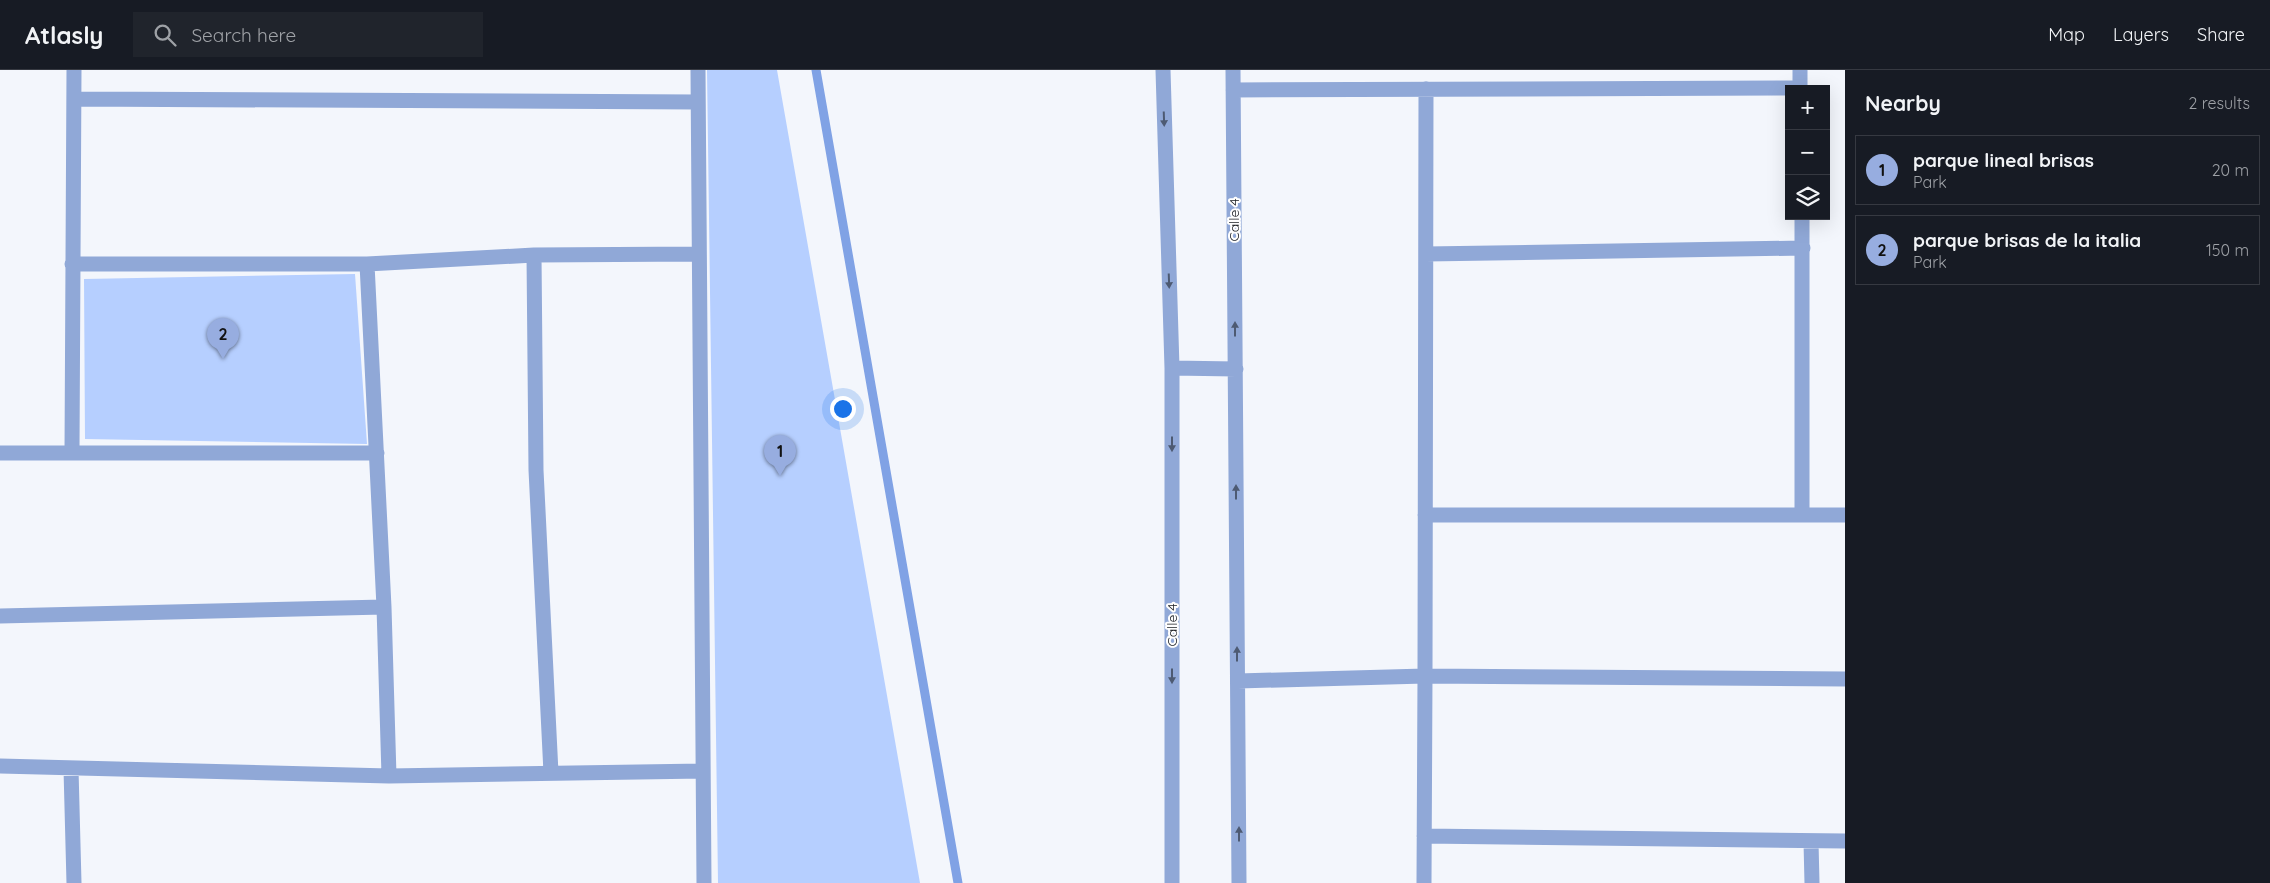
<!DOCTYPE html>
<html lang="en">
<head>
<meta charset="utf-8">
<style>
	body { margin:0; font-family:Quicksand,sans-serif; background:#20242c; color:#f1f3f6 }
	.controls { position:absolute; right:15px; top:15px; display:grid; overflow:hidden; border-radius:0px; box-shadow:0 5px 20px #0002 }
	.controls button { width:45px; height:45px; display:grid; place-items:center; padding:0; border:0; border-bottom:1px solid #363941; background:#171b24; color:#f1f3f6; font:25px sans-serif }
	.you { position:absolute; left:842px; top:338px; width:18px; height:18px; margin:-12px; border:4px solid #fff; border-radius:50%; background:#1a73e8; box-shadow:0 0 0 8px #1a73e833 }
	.badge { display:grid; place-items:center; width:32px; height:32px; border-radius:50%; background:#97ade0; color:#111; font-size:16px; font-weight:700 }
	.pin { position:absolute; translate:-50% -41px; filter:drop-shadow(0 1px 2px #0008) }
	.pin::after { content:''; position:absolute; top:26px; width:18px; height:15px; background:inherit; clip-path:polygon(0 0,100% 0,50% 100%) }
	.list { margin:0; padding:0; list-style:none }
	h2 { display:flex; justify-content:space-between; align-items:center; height:65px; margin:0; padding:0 20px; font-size:21px }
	h2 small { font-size:16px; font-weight:400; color:#9ea1a6 }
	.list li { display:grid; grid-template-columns:32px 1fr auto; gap:15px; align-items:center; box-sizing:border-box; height:70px; margin:0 10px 10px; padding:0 10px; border:1px solid #363941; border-radius:0px }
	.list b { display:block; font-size:19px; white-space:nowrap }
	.list p { margin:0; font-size:16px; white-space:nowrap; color:#9ea1a6 }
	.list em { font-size:16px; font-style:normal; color:#9ea1a6 }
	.icon { flex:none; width:28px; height:28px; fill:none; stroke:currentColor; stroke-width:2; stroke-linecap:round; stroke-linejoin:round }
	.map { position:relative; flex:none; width:1845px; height:813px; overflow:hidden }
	header { display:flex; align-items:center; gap:30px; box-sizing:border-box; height:70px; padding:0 25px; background:#171b24; border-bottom:1px solid #363941 }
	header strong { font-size:24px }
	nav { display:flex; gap:28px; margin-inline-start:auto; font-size:18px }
	.search { width:350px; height:45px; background:#20242c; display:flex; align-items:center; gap:12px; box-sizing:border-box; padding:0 18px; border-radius:0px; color:#9ea1a6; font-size:19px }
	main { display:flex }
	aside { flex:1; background:#171b24 }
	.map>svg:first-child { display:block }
	.green { fill:#b6cfff }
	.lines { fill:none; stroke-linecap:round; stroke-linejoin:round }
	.stream { stroke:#80a2e5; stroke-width:9 }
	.minor { stroke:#90a8d7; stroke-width:15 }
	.oneway { fill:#4d5a72 }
	.labels { text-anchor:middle; stroke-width:4; stroke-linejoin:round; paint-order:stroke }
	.street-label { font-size:14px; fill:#171a1f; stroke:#fff }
</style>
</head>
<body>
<header>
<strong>Atlasly</strong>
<div class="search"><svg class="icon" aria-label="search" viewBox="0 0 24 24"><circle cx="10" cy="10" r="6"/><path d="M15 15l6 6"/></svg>Search here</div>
<nav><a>Map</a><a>Layers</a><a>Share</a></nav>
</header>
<main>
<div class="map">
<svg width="1845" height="813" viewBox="0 0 1845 813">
	<rect width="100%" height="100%" fill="#f3f6fc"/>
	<path class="green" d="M707 0H777L920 813H718Z
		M355 204 367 374 85 369 84 209Z"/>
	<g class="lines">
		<path class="stream" d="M816 0 958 813"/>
		<path class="minor" d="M698 0 704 813
			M1163 0 1172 298V813
			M1233 0 1239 813
			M1800 0V19
			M1233 20 1800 18
			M74 29 698 32
			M1802 146V444
			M1426 184 1803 178
			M534 185 536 400 551 703
			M72 194H367L534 185 699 184
			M367 194 384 537 389 706
			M1172 298 1236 299
			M72 381 74 0
			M0 383H377
			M1425 445H1845
			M0 546 384 537
			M1238 611 1425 606 1426 19
			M0 696 389 706 703 701
			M71 699 74 813
			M1424 766 1845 771
			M1811 772 1812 813
			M1424 813 1425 606 1845 609"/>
	</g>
	<defs><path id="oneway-solid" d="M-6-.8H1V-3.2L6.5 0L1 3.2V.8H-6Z" transform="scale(1.25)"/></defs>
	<g class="oneway">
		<use href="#oneway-solid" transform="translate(1164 49) rotate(88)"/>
		<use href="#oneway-solid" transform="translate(1169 211) rotate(88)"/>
		<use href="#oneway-solid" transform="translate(1235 259) rotate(-90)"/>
		<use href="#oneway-solid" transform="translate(1172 374) rotate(90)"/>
		<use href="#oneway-solid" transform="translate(1236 422) rotate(-90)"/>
		<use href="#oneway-solid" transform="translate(1237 584) rotate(-90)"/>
		<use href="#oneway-solid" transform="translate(1172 606) rotate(90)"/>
		<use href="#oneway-solid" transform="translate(1239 764) rotate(-90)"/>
	</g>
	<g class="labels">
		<g class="street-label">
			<text transform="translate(1234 150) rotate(-90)" y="5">Calle 4</text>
			<text transform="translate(1172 555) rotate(-90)" y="5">Calle 4</text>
		</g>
	</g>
</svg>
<div class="controls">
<button>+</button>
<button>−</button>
<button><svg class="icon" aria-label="layers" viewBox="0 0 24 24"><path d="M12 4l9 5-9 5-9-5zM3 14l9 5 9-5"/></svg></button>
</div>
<div class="you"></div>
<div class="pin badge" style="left:780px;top:406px">1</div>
<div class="pin badge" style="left:223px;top:289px">2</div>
</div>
<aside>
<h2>Nearby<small>2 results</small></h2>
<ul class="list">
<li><span class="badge">1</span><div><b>parque lineal brisas</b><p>Park</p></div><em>20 m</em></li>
<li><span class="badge">2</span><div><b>parque brisas de la italia</b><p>Park</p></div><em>150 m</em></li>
</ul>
</aside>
</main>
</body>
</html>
